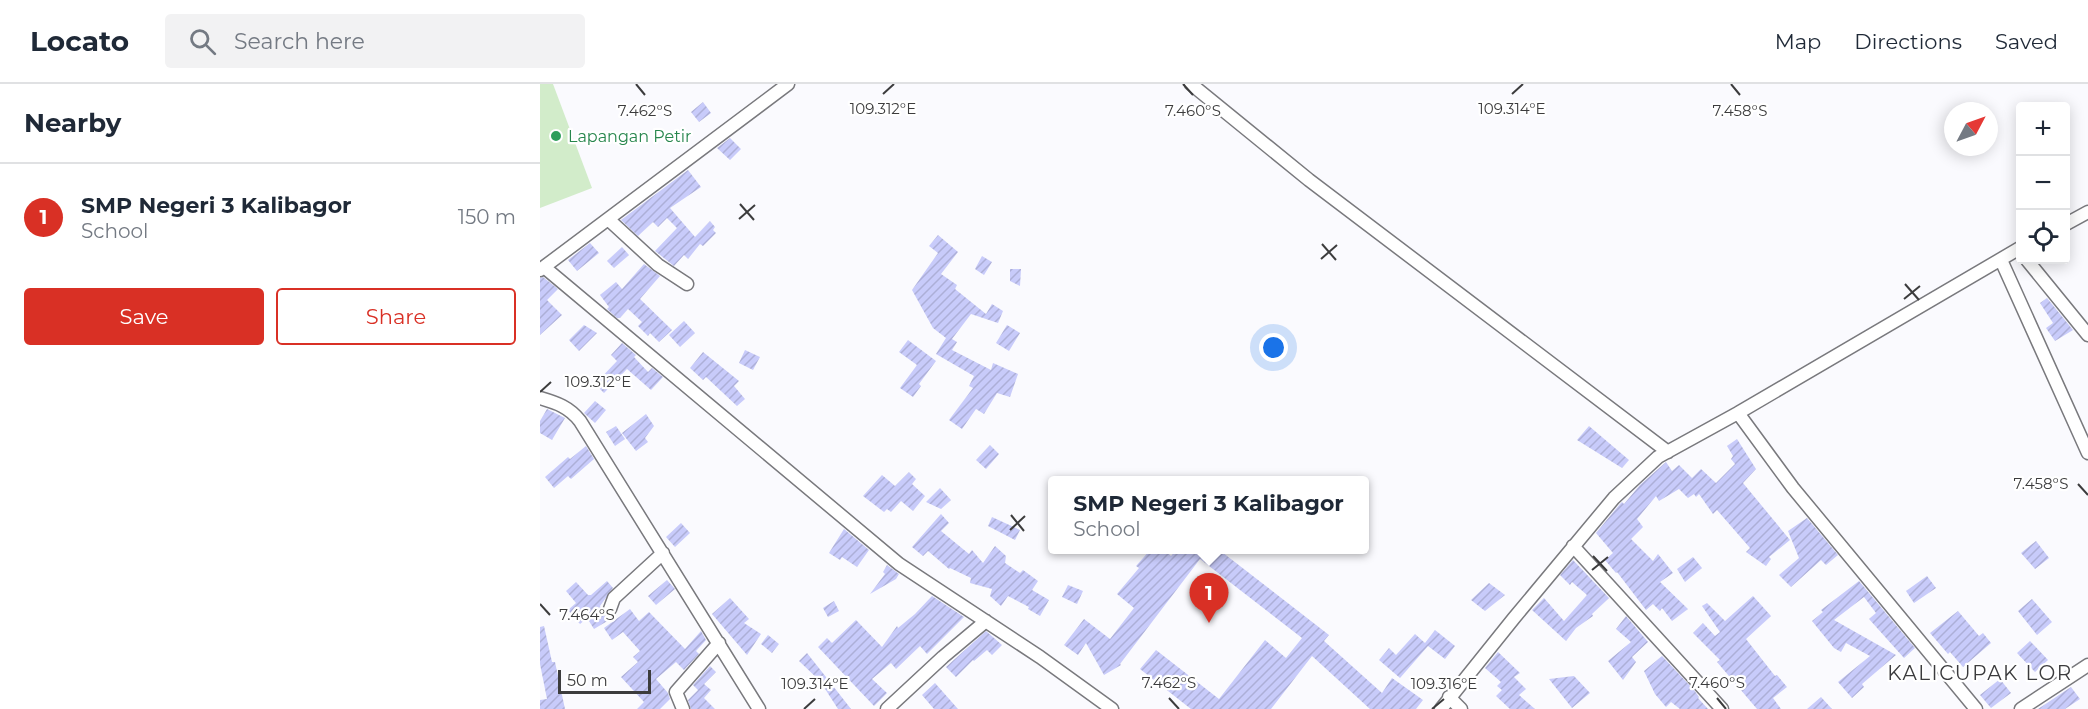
<!DOCTYPE html>
<html lang="en">
<head>
<meta charset="utf-8">
<style>
	body { margin:0; font-family:Montserrat,sans-serif; background:#f2f2f3; color:#1f2937 }
	.controls { position:absolute; right:18px; top:18px; display:grid; overflow:hidden; border-radius:6px; box-shadow:0 3px 15px #0003 }
	.controls button { width:54px; height:54px; display:grid; place-items:center; padding:0; border:0; border-bottom:2px solid #e0e1e3; background:#fff; color:#1f2937; font:30px sans-serif }
	.compass { position:absolute; left:1404px; top:18px; width:54px; height:54px; border-radius:50%; background:#fff; box-shadow:0 3px 15px #0003; rotate:49deg }
	.scale { position:absolute; left:18px; bottom:15px; width:93px; box-sizing:border-box; padding-left:6px; border:3px solid #3c3c3d; border-top:0; font-size:16px; line-height:21px; white-space:nowrap; color:#3c3c3d; -webkit-text-stroke:4px #fff; paint-order:stroke }
	.you { position:absolute; left:734px; top:264px; width:21px; height:21px; margin:-15px; border:4px solid #fff; border-radius:50%; background:#1a73e8; box-shadow:0 0 0 9px #1a73e833 }
	.badge { display:grid; place-items:center; width:39px; height:39px; border-radius:50%; background:#d93025; color:#fff; font-size:20px; font-weight:700 }
	.pin { position:absolute; translate:-50% -50px; filter:drop-shadow(0 2px 3px #0008) }
	.pin::after { content:''; position:absolute; top:32px; width:21px; height:18px; background:inherit; clip-path:polygon(0 0,100% 0,50% 100%) }
	.popup { position:absolute; left:508px; top:392px; width:321px; height:78px; box-sizing:border-box; display:grid; place-content:center; border-radius:6px; background:#fff; filter:drop-shadow(0 2px 4px #0005); font-size:20px; white-space:nowrap; color:#747a83 }
	.popup b { font-size:22px; color:#1f2937 }
	.popup::after { content:''; position:absolute; left:50%; top:100%; margin-left:-12px; border:12px solid transparent; border-top-color:#fff }
	.list { margin:0; padding:0; list-style:none }
	h2 { display:flex; justify-content:space-between; align-items:center; height:78px; margin:0; padding:0 24px; font-size:26px }
	h2 small { font-size:20px; font-weight:400; color:#747a83 }
	.list li { display:grid; grid-template-columns:39px 1fr auto; gap:18px; align-items:center; box-sizing:border-box; height:108px; padding:0 24px; border-top:2px solid #e0e1e3 }
	.list b { display:block; font-size:22px; white-space:nowrap }
	.list p { margin:0; font-size:20px; white-space:nowrap; color:#747a83 }
	.list em { font-size:20px; font-style:normal; color:#747a83 }
	.actions { display:flex; gap:12px; padding:18px 24px }
	.actions a { flex:1; padding:14px 0; border:2px solid #d93025; border-radius:6px; text-align:center; font-size:21px; color:#d93025 }
	.actions .main { background:#d93025; color:#fff }
	.icon { flex:none; width:33px; height:33px; fill:none; stroke:currentColor; stroke-width:2; stroke-linecap:round; stroke-linejoin:round }
	.map { position:relative; flex:none; width:1548px; height:625px; overflow:hidden }
	header { display:flex; align-items:center; gap:36px; box-sizing:border-box; height:84px; padding:0 30px; background:#fff; border-bottom:2px solid #e0e1e3 }
	header strong { font-size:28px }
	nav { display:flex; gap:33px; margin-inline-start:auto; font-size:21px }
	.search { width:420px; height:54px; background:#f2f2f3; display:flex; align-items:center; gap:15px; box-sizing:border-box; padding:0 21px; border-radius:6px; color:#747a83; font-size:22px }
	main { display:flex }
	aside { flex:1; background:#fff }
	.map>svg:first-child { display:block }
	.pitch { fill:#d2ecca }
	.building { fill:url(#building-hatch) }
	.lines { fill:none; stroke-linecap:round; stroke-linejoin:round }
	.street-casing { stroke:#79797d; stroke-width:15 }
	.street { stroke:#fff; stroke-width:12 }
	.ticks { fill:none; stroke:#3c3c3d; stroke-width:2 }
	.leisure-dot { fill:#2e9e5b; stroke:#fff; stroke-width:2 }
	.labels { text-anchor:middle; stroke-width:4.5; stroke-linejoin:round; paint-order:stroke }
	.leisure-label { font-size:16px; fill:#27864d; stroke:#fff; text-anchor:start }
	.quarter-label { font-size:20px; letter-spacing:1.5px; fill:#3b3b3e; stroke:#fff }
	.ticks-label { font-size:15px; text-anchor:middle; fill:#3c3c3d; stroke:#fff; stroke-width:4.5; stroke-linejoin:round; paint-order:stroke }
</style>
</head>
<body>
<header>
<strong>Locato</strong>
<div class="search"><svg class="icon" aria-label="search" viewBox="0 0 24 24"><circle cx="10" cy="10" r="6"/><path d="M15 15l6 6"/></svg>Search here</div>
<nav><a>Map</a><a>Directions</a><a>Saved</a></nav>
</header>
<main>
<aside>
<h2>Nearby<small></small></h2>
<ul class="list">
<li><span class="badge">1</span><div><b>SMP Negeri 3 Kalibagor</b><p>School</p></div><em>150 m</em></li>
</ul>
<div class="actions"><a class="main">Save</a><a>Share</a></div>
</aside>
<div class="map">
<svg width="1548" height="625" viewBox="0 0 1548 625">
	<defs>
		<pattern id="building-hatch" width="6" height="6" patternUnits="userSpaceOnUse" patternTransform="scale(1.5)"><rect width="6" height="6" fill="#c8cbfa"/><path d="M-1 1l2-2M0 6l6-6M5 7l2-2" fill="none" stroke="#adafd7"/></pattern>
	</defs>
	<rect width="100%" height="100%" fill="#fafafe"/>
	<path class="pitch" d="M0 0H13L52 104 0 124Z"/>
	<path class="building" d="M163 18 171 29 159 38 151 28Z
		M190 54 201 65 190 76 177 64Z
		M148 86 161 103 130 124 155 153 170 137 175 143 173 146 176 149 163 162 160 160 148 175 144 171 134 182 115 167 137 144 127 134 118 143 113 138 98 152 81 136Z
		M398 151 418 168 401 190 417 201 415 205 446 230 452 220 463 227 458 239 431 230 412 255 417 258 412 266 451 286 453 279 478 290 470 313 457 309 444 330 436 325 422 345 409 336 433 304 429 302 434 292 396 270 406 254 393 244 372 206 398 169 389 162Z
		M50 159 59 169 37 187 28 176Z
		M82 163 89 171 74 184 67 177Z
		M442 172 452 178 444 191 435 185Z
		M104 180 120 192 100 215 132 246 119 258 110 249 108 252 98 242 102 238 88 225 80 234H77L67 225 69 223 60 211 76 198 82 205Z
		M470 185H481L480 202 470 197Z
		M3 193 18 205 7 216 22 231 0 251V194Z
		M1507 214 1533 246 1515 257 1506 244 1513 239 1500 219Z
		M144 237 155 249 140 263 129 251Z
		M44 241 57 249 39 267 29 256Z
		M467 241 480 249 469 267 456 259Z
		M368 256 396 277 379 300 381 302 373 313 360 304 377 281 359 268Z
		M82 259 96 271 94 273 108 288 112 284 123 293 111 306 87 285 64 309 55 300 77 277 71 271Z
		M205 266 220 273 213 286 199 279Z
		M163 268 199 297 194 302 205 315 197 322 166 293 163 296 150 284Z
		M55 317 66 326 55 339 44 329Z
		M7 325 25 334 12 356 0 349V337Z
		M106 330 114 342 105 354 108 358 96 367 82 349Z
		M76 342 85 355 75 362 66 348Z
		M1049 342 1089 376 1082 384 1037 356Z
		M1197 355 1216 385 1203 399 1250 456 1229 473 1231 475 1226 482 1206 468 1210 464 1177 426 1173 430 1159 410 1156 413 1154 410 1148 414 1139 405 1119 417 1116 412 1097 435 1103 443 1091 455 1113 477 1118 470 1133 489 1120 498 1148 525 1132 537 1122 524 1120 527 1113 520 1106 526 1077 488 1076 489 1065 476 1073 469 1056 449 1080 420 1082 418 1084 420 1100 401 1126 378 1132 387 1139 381 1152 394 1161 385 1176 399 1195 380 1191 375 1193 372 1187 362Z
		M450 361 459 370 446 385 436 376Z
		M46 362 54 375 31 395 28 392 14 404 5 393 28 373 30 375Z
		M369 388 376 395 372 400 385 412 373 427 361 417 351 428 347 425 344 428 323 412 342 391 355 402Z
		M400 404 411 416 401 425 386 418Z
		M401 430 409 439 401 447 429 470 432 466 443 479 455 462 466 472 465 479 480 489 483 486 498 497 492 506 509 516 500 532 488 525 489 523 468 512 461 522 450 512 452 505 430 499 431 494 410 484 409 485 388 467 383 472 372 463Z
		M452 433 480 446 475 456 448 442Z
		M1267 434 1298 471 1286 481 1281 476 1251 503 1239 491 1259 474 1248 447Z
		M141 439 150 449 135 463 126 453Z
		M304 445 329 466 317 483 302 473 300 476 289 469Z
		M1496 457 1509 474 1495 485 1481 469Z
		M611 465H624L631 472 637 465H678L789 551 784 557 842 609 852 594 883 616 876 625H830L772 572 731 625H651L600 585 616 566 679 615 725 556 746 574 762 554 660 475 580 580 581 581 564 591 546 559 538 571 524 561 544 535 570 555 594 524 577 510 599 484 596 482Z
		M1153 473 1162 484 1145 498 1137 485Z
		M1033 476 1069 514 1052 530 1053 532 1036 544 1026 557 992 526 1004 514 1024 537 1047 511 1032 498 1030 501 1020 491Z
		M347 481 359 490 356 495 330 510 345 490 343 488Z
		M1387 492 1396 504 1374 519 1366 507Z
		M127 496 135 505 116 521 108 512Z
		M67 497 73 504 60 522 63 530 69 536 54 545 47 534 40 540 28 526 36 519 26 507 36 498 48 511H51Z
		M1319 497 1375 564 1364 574 1329 535 1336 529 1324 513 1294 536 1356 571 1322 600 1324 603 1312 614 1298 598 1330 572 1306 559 1301 568 1294 564 1272 537 1283 528 1281 526Z
		M949 499 965 511 945 527 931 516Z
		M528 501 543 507 537 520 522 513Z
		M392 512 424 533 387 570 380 562 356 585 351 579 332 595 347 609 334 622 278 563 287 554 292 559 316 536 342 563 357 542 358 544 375 530Z
		M1213 512 1231 532 1206 555 1235 592 1237 591 1247 603 1233 614 1241 625H1217L1177 578 1180 576 1153 549 1163 539 1175 552 1180 548 1162 522 1167 519 1185 537Z
		M190 514 209 535 204 539 221 550 207 571 172 530Z
		M1492 515 1512 538 1497 551 1478 527Z
		M294 517 299 527 288 533 283 524Z
		M90 525 99 537 109 528 145 565 161 547 166 556 156 567 159 570 144 586 136 578 116 595 128 609 130 615 120 625H97L104 618 81 593 98 578 93 573 100 567 83 548 72 556 64 544Z
		M1418 527 1439 552 1443 549 1451 559 1423 583 1410 568 1408 570 1390 549Z
		M1086 532 1108 558 1092 573 1096 578 1083 596 1068 577 1091 558 1076 545Z
		M4 542 12 578H15L25 625H0V616L7 615 0 580V543Z
		M895 546 915 562 905 575 888 562 860 594 839 576 849 564 856 571 875 550 885 559Z
		M446 547 462 561 452 571 447 566 434 577 433 576 416 593 406 583Z
		M228 551 239 560 232 569 221 560Z
		M1490 557 1508 576 1495 588 1477 569Z
		M958 568 980 589 974 593 986 605 979 611 995 625H970L956 612 962 606 957 602 961 598 945 584Z
		M267 569 286 593 311 625H298L280 597 259 577Z
		M1122 572 1154 606 1159 613 1158 614 1168 625H1140L1131 618 1126 623 1115 610 1104 587Z
		M170 582 176 588 164 600 171 606 164 614 175 625H151L148 616 158 606 153 601Z
		M1034 592 1050 609 1032 624 1009 595Z
		M1460 595 1471 609 1451 624 1440 611Z
		M395 599 418 625H394L382 611Z
		M1531 603 1540 615 1525 625H1498Z
		M1281 613 1292 625H1267Z"/>
	<g class="lines">
		<defs>
			<path id="street" d="M651 0 769 96 1128 368
				M68 135 118 181 147 200
				M1526 140 1548 128
				M1461 176 1548 369
				M1487 176 1548 251
				M4 183 359 480 500 573 572 625
				M0 186 248 0
				M0 314C17 319 29 323 40 337L219 625
				M1198 329 1253 404 1436 625
				M1033 462 1182 625
				M70 525 74 514 123 469
				M909 613 921 625
				M143 625 136 608 179 559
				M347 625 403 573 446 537
				M901 625 974 534 1074 414 1118 373 1198 329 1480 164
				M1481 625 1548 581"/>
		</defs>
		<use href="#street" class="street-casing"/>
		<use href="#street" class="street"/>
	</g>
	<path class="ticks" d="M96 0 105 11M643 0 653 11M1191 0 1200 11M343 10 354 0M972 10 983 0M200 120 214 136M199 135 215 121M782 160 796 176M781 175 797 161M1365 200 1379 216M1364 215 1380 202M0 308 11 298M1538 400 1548 411M471 431 484 447M470 446 485 432M1053 472 1067 487M1052 486 1068 473M0 520 10 531M629 614 639 625M1177 614 1186 625M264 625 275 615M892 625 904 615"/>
	<circle class="leisure-dot" cx="16" cy="52" r="6"/>
	<g class="labels">
		<g class="leisure-label">
			<text x="28" y="58">Lapangan Petir</text>
		</g>
		<g class="quarter-label">
			<text x="1440" y="596">KALICUPAK LOR</text>
		</g>
	</g>
	<g class="ticks-label">
		<text x="343" y="30">109.312°E</text>
		<text x="972" y="30">109.314°E</text>
		<text x="105" y="32">7.462°S</text>
		<text x="653" y="32">7.460°S</text>
		<text x="1200" y="32">7.458°S</text>
		<text x="58" y="303">109.312°E</text>
		<text x="1501" y="405">7.458°S</text>
		<text x="47" y="536">7.464°S</text>
		<text x="629" y="604">7.462°S</text>
		<text x="1177" y="604">7.460°S</text>
		<text x="275" y="605">109.314°E</text>
		<text x="904" y="605">109.316°E</text>
	</g>
</svg>
<div class="controls">
<button>+</button>
<button>−</button>
<button><svg class="icon" aria-label="locate" viewBox="0 0 24 24"><circle cx="12" cy="12" r="6"/><path d="M12 2v4M12 18v4M2 12h4M18 12h4"/></svg></button>
</div>
<svg class="compass" viewBox="-18 -18 36 36"><path d="M0-13l5 13h-10z" fill="#e53935"/><path d="M0 13l5-13h-10z" fill="#747a83"/></svg>
<div class="scale">50 m</div>
<div class="you"></div>
<div class="pin badge" style="left:669px;top:539px">1</div>
<div class="popup"><b>SMP Negeri 3 Kalibagor</b>School</div>
</div>
</main>
</body>
</html>
